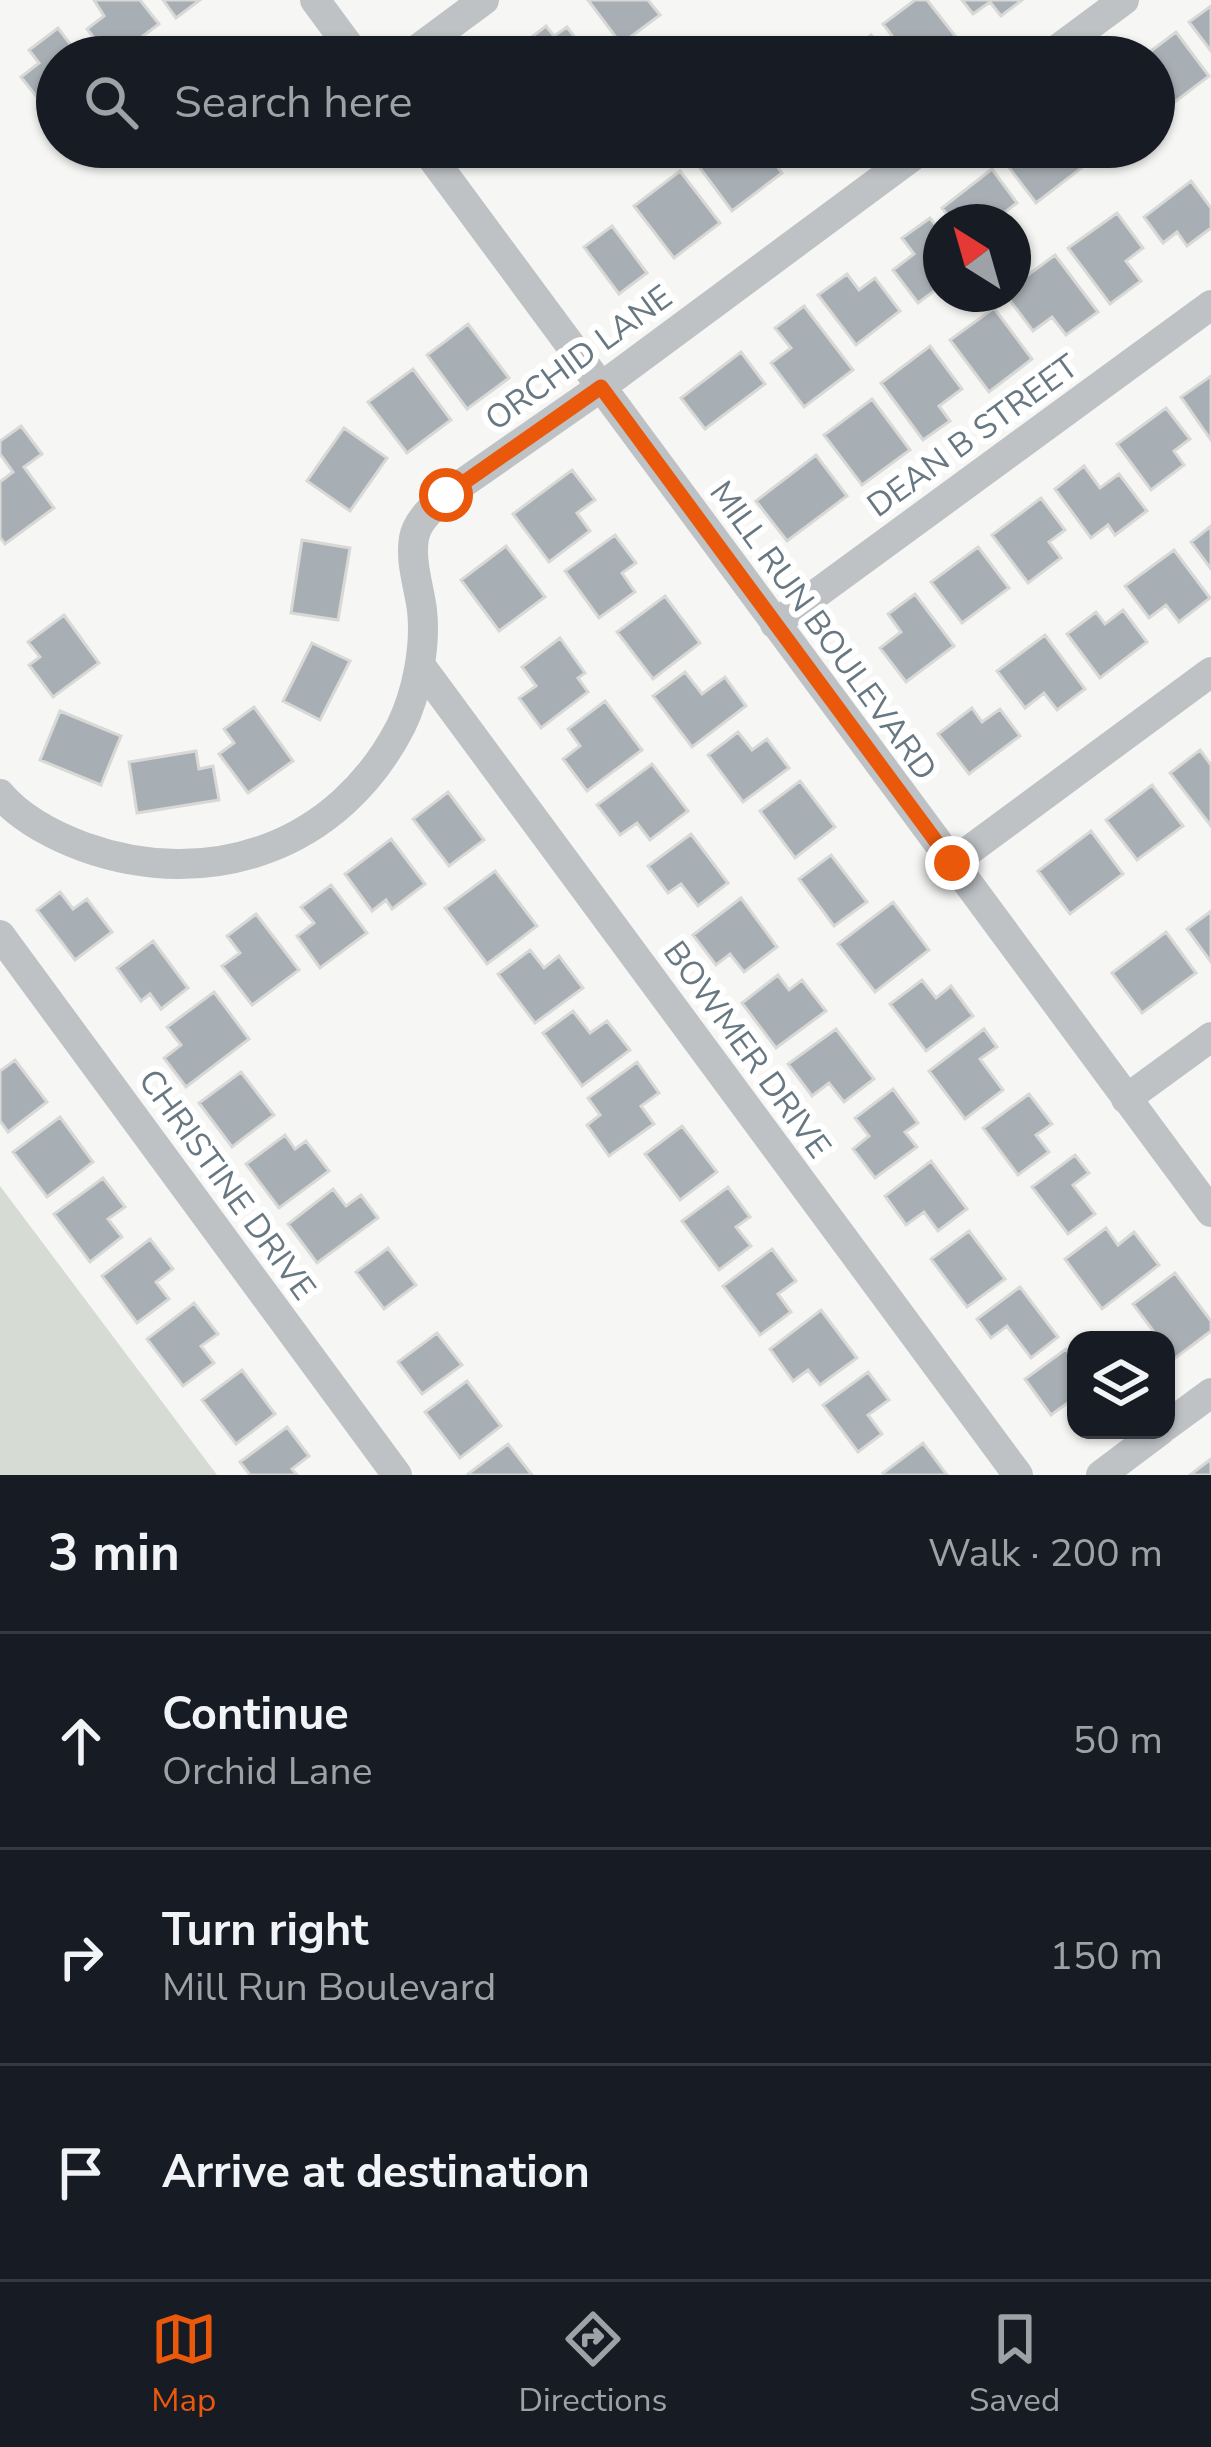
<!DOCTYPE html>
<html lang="en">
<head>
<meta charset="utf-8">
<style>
	body { margin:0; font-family:"Nunito Sans",sans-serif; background:#20242c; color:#f1f3f6 }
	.controls { position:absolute; right:36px; bottom:36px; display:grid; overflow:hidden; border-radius:24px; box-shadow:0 3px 9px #0004 }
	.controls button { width:108px; height:108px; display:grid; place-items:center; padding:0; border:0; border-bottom:3px solid #363941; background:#171b24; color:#f1f3f6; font:60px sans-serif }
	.compass { position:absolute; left:923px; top:204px; width:108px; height:108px; border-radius:50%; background:#171b24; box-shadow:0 3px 9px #0004; rotate:323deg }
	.stop { position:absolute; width:36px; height:36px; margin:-27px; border:9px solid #ea580c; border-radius:50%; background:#fff }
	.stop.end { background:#ea580c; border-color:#fff; box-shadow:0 3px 12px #0008 }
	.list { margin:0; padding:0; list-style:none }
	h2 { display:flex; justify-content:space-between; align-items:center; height:156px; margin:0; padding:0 48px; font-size:51px }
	h2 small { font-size:39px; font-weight:400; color:#9ea1a6 }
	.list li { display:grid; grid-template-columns:78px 1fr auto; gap:36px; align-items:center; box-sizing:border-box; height:216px; padding:0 48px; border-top:3px solid #363941 }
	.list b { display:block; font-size:45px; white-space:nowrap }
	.list p { margin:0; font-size:39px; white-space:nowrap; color:#9ea1a6 }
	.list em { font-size:39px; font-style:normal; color:#9ea1a6 }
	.icon { flex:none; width:66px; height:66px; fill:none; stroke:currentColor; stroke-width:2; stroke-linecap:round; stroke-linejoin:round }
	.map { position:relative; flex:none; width:1211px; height:1475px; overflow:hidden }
	.search { position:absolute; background:#171b24; box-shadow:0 3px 9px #0004; left:36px; right:36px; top:36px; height:132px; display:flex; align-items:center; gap:30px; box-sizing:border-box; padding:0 42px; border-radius:66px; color:#9ea1a6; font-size:45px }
	.sheet { height:804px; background:#171b24 }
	nav { display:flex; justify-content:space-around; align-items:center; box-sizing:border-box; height:168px; border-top:3px solid #363941; background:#171b24; font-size:33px; color:#9ea1a6 }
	nav a { display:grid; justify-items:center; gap:6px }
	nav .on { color:#ea580c }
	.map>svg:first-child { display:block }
	.green { fill:#d6dbd3 }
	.building { fill:#a8afb4; stroke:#d8d8d6; stroke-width:3 }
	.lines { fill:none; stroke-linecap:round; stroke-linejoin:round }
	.minor { stroke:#bec2c5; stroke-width:30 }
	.route { stroke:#ea580c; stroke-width:15 }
	.labels { text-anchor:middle; stroke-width:12; stroke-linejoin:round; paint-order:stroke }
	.street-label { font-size:33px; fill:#687882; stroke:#fff }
</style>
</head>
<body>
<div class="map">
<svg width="1211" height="1475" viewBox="0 0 1211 1475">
	<rect width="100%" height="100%" fill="#f6f6f4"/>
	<path class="green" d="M0 1186 217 1475H0Z"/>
	<path class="building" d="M94 0H140L159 24 115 57H109L87 29 104 16Z
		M163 0H200L176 18Z
		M588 0H648L660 15 621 44Z
		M915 0H927L956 37 929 57H908L883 24Z
		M962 0H1022L1001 16 990 2 973 14Z
		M1211 6V51L1189 22Z
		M546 26 554 36 567 27 590 57H543L529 39Z
		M58 28 80 57H57V102L47 110 21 77 39 63 29 50Z
		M1176 32 1209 76 1163 111 1154 100V57L1147 54Z
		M871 35 887 57H842Z
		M712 147H763L782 173 732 211 694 160Z
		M1022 147H1069L1084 166 1036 203 1004 161Z
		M992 169 1017 203 992 222H953L942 208Z
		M680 171 720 223 674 258 634 206Z
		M1191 181 1211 208V228L1187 246 1177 232 1163 243 1144 217Z
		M1117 213 1143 248 1126 261 1141 281 1110 304 1068 248Z
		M930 218 941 232V286L918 303 893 270 914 254 902 238Z
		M612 226 647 273 619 294 584 247Z
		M1055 255 1098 312 1066 335 1052 317 1033 331 1005 294H1013V286Z
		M847 274 859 290 875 278 900 311 856 345 818 295Z
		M804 306 853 370 804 407 771 363 791 348 775 328Z
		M994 308 1032 359 989 392 950 340Z
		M468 324 509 378 467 409 427 355Z
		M930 346 962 389 939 406 950 421 923 440 881 383Z
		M741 352 765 384 705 429 681 398Z
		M413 369 451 420 407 453 368 402Z
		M1211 376V440L1181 397Z
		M872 399 910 450 862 485 824 435Z
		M1166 408 1190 439 1174 451 1184 465 1151 490 1117 444Z
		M21 426 42 454 24 467 54 508 5 544 0 537V482L13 472 0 454V441Z
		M344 428 387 458 350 511 307 481Z
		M816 455 847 496 787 541 756 501Z
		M1084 466 1100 488 1119 474 1147 511 1115 535 1108 525 1091 538 1055 489Z
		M572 470 595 500 577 513 590 531 549 562 513 514Z
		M1041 498 1065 530 1049 542 1061 558 1028 583 992 535Z
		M1211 526V569L1191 542Z
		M615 535 636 563 622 573 635 592 599 618 565 571Z
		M302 540 350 548 338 620 291 613Z
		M506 546 545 597 499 631 461 580Z
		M978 547 1009 588 962 623 931 582Z
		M1174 550 1210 598 1179 622 1166 605 1149 618 1125 586Z
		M915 594 954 646 906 682 880 648 901 632 888 614Z
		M665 596 700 643 653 679 617 632Z
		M1123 610 1147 642 1100 678 1067 634 1096 612 1105 624Z
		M64 615 99 663 53 697 29 665 40 657 28 642Z
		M1045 635 1085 689 1057 710 1044 693 1025 708 997 671Z
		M560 638 585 673 578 678 588 692 541 728 519 698 536 686 522 667Z
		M312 643 350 661 320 720 283 701Z
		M685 672 702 694 725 677 746 706 692 747 653 696Z
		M605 701 642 750 587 791 563 759 580 746 568 729Z
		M254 707 293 761 248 793 219 754 234 743 224 729Z
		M972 708 982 722 1000 709 1020 736 969 774 938 734Z
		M60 711 121 736 101 785 40 760Z
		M738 732 752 750 767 739 789 768 743 802 708 755Z
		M1200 750 1211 765V826L1170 773Z
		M196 751 199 769 213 766 219 800 137 813 129 762Z
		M652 764 688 811 650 840 637 823 620 835 597 805Z
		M800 781 835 827 795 858 760 811Z
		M1152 785 1183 826 1137 860 1106 820Z
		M448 792 484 840 449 866 413 819Z
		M1091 831 1123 874 1070 914 1038 871Z
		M691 834 728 883 698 906 681 884 668 893 648 866Z
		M391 839 425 884 392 909 386 900 372 911 345 874Z
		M831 855 867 902 834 926 799 879Z
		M495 871 537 926 487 964 445 908Z
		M331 885 367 933 320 968 297 936 314 923 301 907Z
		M60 892 73 909 87 899 112 932 75 960 37 910Z
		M741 898 777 947 744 972 730 954 716 965 693 935Z
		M893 902 929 950 875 992 838 944Z
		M1211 911V962L1187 929Z
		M256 914 299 970 252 1005 222 966 240 953 227 936Z
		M1166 932 1196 973 1142 1013 1112 973Z
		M153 941 188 988 161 1009 150 994 141 1001 117 968Z
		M530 950 544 968 559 956 583 988 535 1023 498 974Z
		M778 975 789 990 802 980 826 1011 776 1048 742 1003Z
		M922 980 936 998 951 986 973 1016 926 1051 890 1004Z
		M214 992 249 1039 186 1087 164 1058 181 1045 167 1027Z
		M573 1011 590 1033 607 1021 630 1050 582 1086 543 1033Z
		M836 1029 874 1079 844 1102 829 1083 812 1096 788 1064Z
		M984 1029 997 1047 980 1059 1003 1090 965 1119 929 1071Z
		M15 1060 47 1102 8 1132 0 1121V1071Z
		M637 1062 659 1093 641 1106 654 1124 609 1156 587 1125 600 1115 588 1098Z
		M241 1072 274 1115 232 1147 199 1103Z
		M893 1089 918 1123 905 1132 917 1147 875 1178 853 1149 869 1136 855 1118Z
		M1029 1094 1052 1124 1036 1135 1049 1152 1018 1175 983 1128Z
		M60 1117 93 1162 47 1197 13 1152Z
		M682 1126 717 1172 680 1200 645 1154Z
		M285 1135 295 1149 306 1141 329 1171 279 1208 246 1164Z
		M1075 1155 1089 1173 1073 1185 1095 1214 1068 1234 1032 1187Z
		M931 1161 967 1209 938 1231 924 1212 906 1225 885 1196Z
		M103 1178 125 1207 108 1219 122 1237 90 1262 54 1214Z
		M728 1187 750 1217 736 1227 751 1246 719 1270 682 1221Z
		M333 1189 346 1206 361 1195 378 1218 317 1263 288 1224Z
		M1106 1228 1118 1245 1134 1232 1159 1265 1102 1309 1065 1259Z
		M969 1231 1005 1279 967 1307 931 1259Z
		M150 1239 173 1269 156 1282 169 1299 137 1323 102 1276Z
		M388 1248 416 1285 384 1309 356 1272Z
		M772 1249 796 1281 778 1294 791 1312 760 1335 723 1286Z
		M1175 1273 1211 1321V1331L1174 1359 1166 1348V1340H1160L1133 1304Z
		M1020 1287 1058 1337 1031 1358 1007 1326 991 1338 977 1319Z
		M194 1303 218 1334 201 1346 214 1363 183 1386 147 1339Z
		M821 1310 857 1358 820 1385 808 1370 793 1381 770 1349Z
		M437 1333 462 1365 422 1394 398 1362Z
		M1066 1349 1076 1363V1397L1051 1415 1025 1379Z
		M242 1370 275 1414 236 1444 202 1400Z
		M868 1372 889 1400 868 1415 882 1434 858 1452 823 1405Z
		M467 1381 501 1426 460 1458 425 1412Z
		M287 1427 309 1456 292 1469 297 1475H250L240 1462Z
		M923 1443 947 1475H885L883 1473Z
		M508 1444 532 1475H469L468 1474Z
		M1211 1459V1475H1190Z"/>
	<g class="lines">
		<path class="minor" d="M315 0 357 57
			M407 57 484 0
			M1047 57 1124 0
			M424 147 1211 1212
			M775 624 1211 305
			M420 665 1018 1475
			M0 794C20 818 55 836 84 847 210 892 339 847 401 726 417 693 426 647 422 610 419 587 410 562 414 538 417 520 434 507 446 495L601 387 925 147
			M952 863 1211 672
			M0 935 397 1475
			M1126 1099 1211 1037
			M1166 1426 1211 1393
			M1101 1475 1161 1430"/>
	</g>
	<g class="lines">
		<path class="route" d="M446 495 601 387 952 863"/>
	</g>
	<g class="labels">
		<g class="street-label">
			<text transform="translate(578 357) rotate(-36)" y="12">ORCHID LANE</text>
			<text transform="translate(972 435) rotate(-36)" y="12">DEAN B STREET</text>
			<text transform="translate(824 630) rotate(54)" y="12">MILL RUN BOULEVARD</text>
			<text transform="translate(748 1049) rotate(54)" y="12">BOWMER DRIVE</text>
			<text transform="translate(228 1184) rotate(54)" y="12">CHRISTINE DRIVE</text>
		</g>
	</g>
</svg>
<div class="controls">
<button><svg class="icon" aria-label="layers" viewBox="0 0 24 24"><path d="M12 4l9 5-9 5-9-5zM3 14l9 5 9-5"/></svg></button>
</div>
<svg class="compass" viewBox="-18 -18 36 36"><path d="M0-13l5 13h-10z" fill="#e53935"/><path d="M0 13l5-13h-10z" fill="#9ea1a6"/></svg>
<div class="stop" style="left:446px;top:495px"></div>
<div class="stop end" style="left:952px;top:863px"></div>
<div class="search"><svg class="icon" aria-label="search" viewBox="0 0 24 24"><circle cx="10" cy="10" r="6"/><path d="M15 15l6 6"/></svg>Search here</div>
</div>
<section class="sheet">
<h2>3 min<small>Walk · 200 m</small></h2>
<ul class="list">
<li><svg class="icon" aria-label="ahead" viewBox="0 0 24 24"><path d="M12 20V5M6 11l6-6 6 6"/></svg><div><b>Continue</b><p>Orchid Lane</p></div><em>50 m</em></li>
<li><svg class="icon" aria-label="right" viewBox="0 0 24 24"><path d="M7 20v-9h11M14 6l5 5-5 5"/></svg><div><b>Turn right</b><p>Mill Run Boulevard</p></div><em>150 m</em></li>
<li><svg class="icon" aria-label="arrive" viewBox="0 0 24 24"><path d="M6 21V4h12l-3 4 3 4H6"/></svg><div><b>Arrive at destination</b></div></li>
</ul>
</section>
<nav>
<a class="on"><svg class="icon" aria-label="map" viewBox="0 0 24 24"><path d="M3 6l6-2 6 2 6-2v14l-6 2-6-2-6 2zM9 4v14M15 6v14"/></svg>Map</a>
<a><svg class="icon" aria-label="directions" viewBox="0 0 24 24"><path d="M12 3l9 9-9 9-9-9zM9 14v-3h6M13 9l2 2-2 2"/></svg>Directions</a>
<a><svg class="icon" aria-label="saved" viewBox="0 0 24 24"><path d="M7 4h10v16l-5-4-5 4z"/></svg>Saved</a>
</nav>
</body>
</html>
